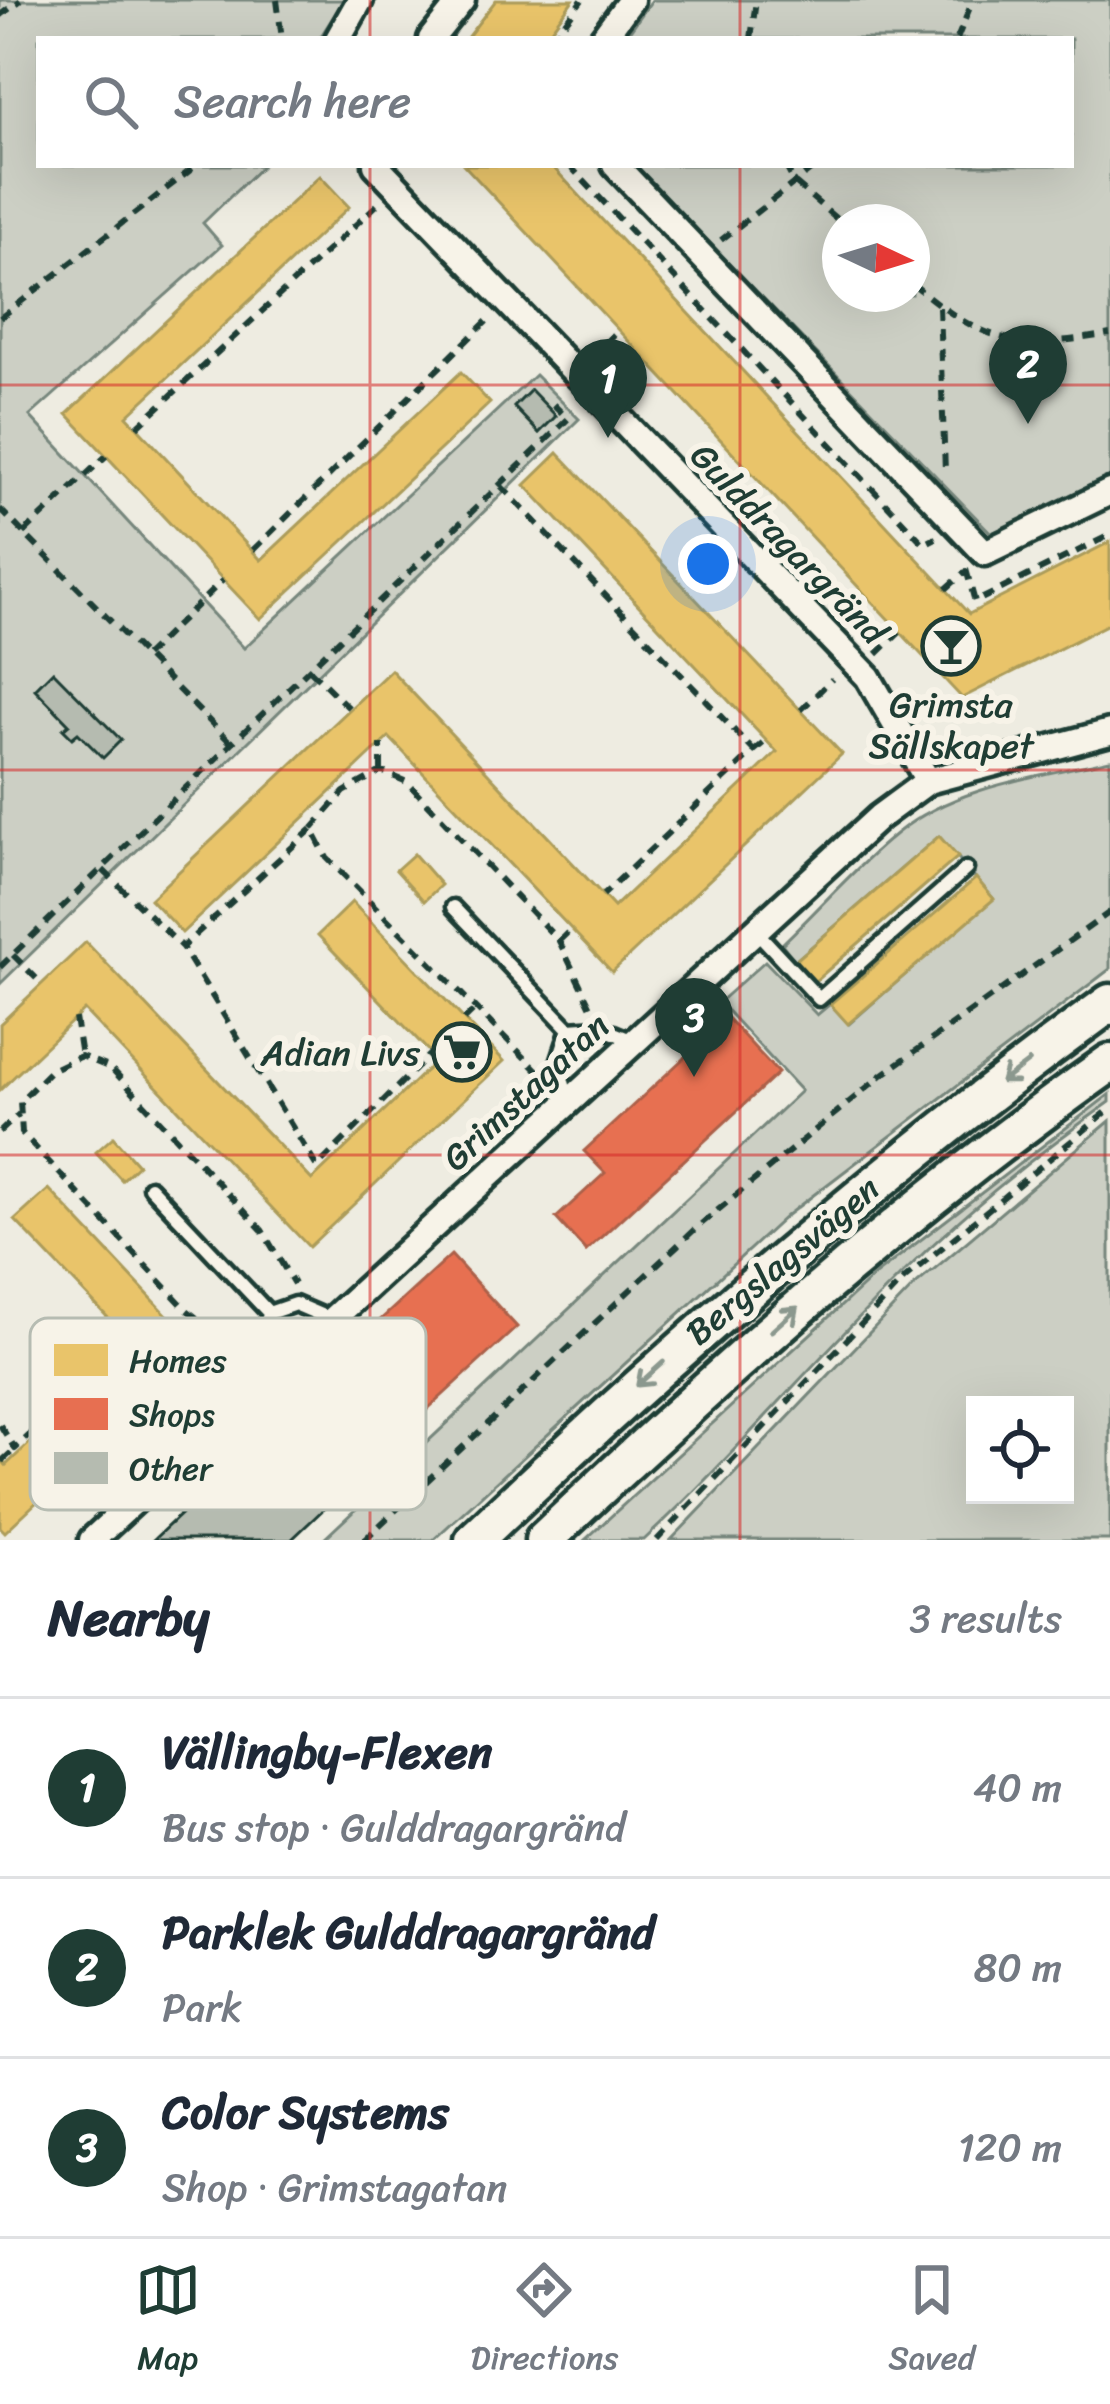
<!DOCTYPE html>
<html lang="en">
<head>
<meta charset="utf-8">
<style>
	body { margin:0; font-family:Sriracha,sans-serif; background:#f6f6f7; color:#1f2937 }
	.controls { position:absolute; right:36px; bottom:36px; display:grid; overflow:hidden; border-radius:0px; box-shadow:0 12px 48px #0002 }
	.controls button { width:108px; height:108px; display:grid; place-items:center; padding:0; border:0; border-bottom:3px solid #e0e1e3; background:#fff; color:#1f2937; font:60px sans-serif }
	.compass { position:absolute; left:822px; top:204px; width:108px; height:108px; border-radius:50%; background:#fff; box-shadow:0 12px 48px #0002; rotate:94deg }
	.you { position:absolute; left:708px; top:564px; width:42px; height:42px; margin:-30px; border:9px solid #fff; border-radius:50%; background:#1a73e8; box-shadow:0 0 0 18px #1a73e833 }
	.badge { display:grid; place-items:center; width:78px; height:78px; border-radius:50%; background:#1f3d34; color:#fff; font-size:39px; font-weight:700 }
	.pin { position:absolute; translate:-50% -99px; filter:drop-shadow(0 3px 6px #0008) }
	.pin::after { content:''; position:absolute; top:63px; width:42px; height:36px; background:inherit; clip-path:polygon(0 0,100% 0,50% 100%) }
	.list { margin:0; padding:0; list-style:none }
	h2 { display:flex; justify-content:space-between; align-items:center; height:156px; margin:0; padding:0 48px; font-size:51px }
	h2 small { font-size:39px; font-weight:400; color:#747a83 }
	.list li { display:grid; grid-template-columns:78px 1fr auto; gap:36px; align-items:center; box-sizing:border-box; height:180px; padding:0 48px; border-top:3px solid #e0e1e3 }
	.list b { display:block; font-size:45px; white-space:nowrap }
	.list p { margin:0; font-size:39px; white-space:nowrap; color:#747a83 }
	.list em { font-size:39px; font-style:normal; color:#747a83 }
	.icon { flex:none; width:66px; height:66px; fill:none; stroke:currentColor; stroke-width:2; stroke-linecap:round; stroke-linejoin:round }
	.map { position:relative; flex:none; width:1110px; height:1540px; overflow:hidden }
	.search { position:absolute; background:#fff; box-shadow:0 12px 48px #0002; left:36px; right:36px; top:36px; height:132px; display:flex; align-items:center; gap:30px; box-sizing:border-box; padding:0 42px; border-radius:0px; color:#747a83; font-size:45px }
	.sheet { height:696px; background:#fff }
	nav { display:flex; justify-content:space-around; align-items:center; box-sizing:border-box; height:168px; border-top:3px solid #e0e1e3; background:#fff; font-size:33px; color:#747a83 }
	nav a { display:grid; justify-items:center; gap:6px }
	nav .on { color:#1f3d34 }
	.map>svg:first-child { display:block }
	.green { fill:#cccfc4; stroke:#76867c; stroke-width:3; fill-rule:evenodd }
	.homes { fill:#e9c46a; stroke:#ac9c5a; stroke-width:3 }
	.shops { fill:#e76f51; stroke:#ab6048; stroke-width:3 }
	.building { fill:#b5bbb0; stroke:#1f3d34; stroke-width:3 }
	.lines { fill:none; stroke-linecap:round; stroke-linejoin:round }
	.lane-casing { stroke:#1f3d34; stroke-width:21 }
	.street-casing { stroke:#1f3d34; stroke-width:33 }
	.secondary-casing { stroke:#1f3d34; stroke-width:45 }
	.path { stroke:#1f3d34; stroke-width:6; stroke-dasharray:12 9; stroke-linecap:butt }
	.lane { stroke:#f7f3e8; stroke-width:12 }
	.street { stroke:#f7f3e8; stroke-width:24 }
	.secondary { stroke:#f7f3e8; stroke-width:36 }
	.oneway { stroke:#8b988e }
	.grid { fill:none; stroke:#d62828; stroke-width:3; stroke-opacity:0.55 }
	.labels { text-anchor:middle; stroke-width:12; stroke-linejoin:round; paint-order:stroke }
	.street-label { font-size:36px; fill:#1f3d34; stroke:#f7f3e8 }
	.poi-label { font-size:36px; fill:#1f3d34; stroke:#f7f3e8 }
	.key { fill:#f7f3e8; stroke:#b6bcb2; stroke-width:3 }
	.key-label { font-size:33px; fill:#1f3d34 }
</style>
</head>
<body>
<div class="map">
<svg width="1110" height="1540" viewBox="0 0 1110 1540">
	<rect width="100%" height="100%" fill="#eeece1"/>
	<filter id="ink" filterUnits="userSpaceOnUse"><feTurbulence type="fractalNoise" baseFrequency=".00833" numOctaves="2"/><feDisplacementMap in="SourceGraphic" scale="24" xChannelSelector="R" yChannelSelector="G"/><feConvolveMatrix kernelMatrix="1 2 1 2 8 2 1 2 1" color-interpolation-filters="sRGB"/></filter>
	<g filter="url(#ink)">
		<path class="green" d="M0 0H344L319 39H39V165H263L203 223 222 245 30 416 244 648 535 375 579 419 0 984Z
			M652 0H1110V486L997 539 634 165H1071V39H624ZM840 222H912V294H840Z
			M1110 760V969L786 1216 433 1540H323L801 1091 719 1002 765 961 817 1015 830 1004 849 1024 993 898 939 836 795 961 782 944C820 908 856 866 897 833 955 786 1040 776 1110 760Z
			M1110 1094V1102C1035 1155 964 1212 899 1277 812 1362 734 1456 644 1540H585L875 1275Z
			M1110 1121V1540H671L914 1286ZM975 1405H1065V1495H975Z"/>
		<path class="homes" d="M496 0H573L544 39H466Z
			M464 165H551L969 614 1110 542V623L962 698Z
			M320 176 349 207 127 416 261 560 461 372 490 403 260 619 67 414Z
			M558 453 842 754 612 972 389 737 182 933 150 899 391 670 614 907 777 752 525 485Z
			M939 836 958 857 813 983 795 961Z
			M414 854 441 885 424 901 396 870Z
			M976 878 994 899 848 1024 830 1004Z
			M352 902 504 1061 309 1247 84 1010 0 1090V1024L86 942 312 1180 437 1060 318 935Z
			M113 1137 138 1165 122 1180 96 1152Z
			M49 1189 199 1349 5 1532 0 1527V1458L6 1465 134 1345 15 1220Z"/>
		<path class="shops" d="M727 1018 778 1073 586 1251 556 1218 605 1173 584 1151Z
			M451 1255 517 1327 356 1475 290 1403Z"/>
		<path class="building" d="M531 390 556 416 539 433 514 407Z
			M53 671 121 740 103 758 78 733 72 738 63 729 69 724 35 689Z
			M273 1446 328 1505 291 1540H153L204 1492 213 1502Z"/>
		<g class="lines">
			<defs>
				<path id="lane" d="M453 907 569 1029
					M757 932 819 999 966 869
					M568 1101 558 1062 569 1029 599 1027 631 1040
					M150 1187 269 1313
					M273 1373 263 1343 269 1313 295 1304 330 1319"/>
				<path id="street" d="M338 39 360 0
					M431 39 462 0
					M602 39 631 0
					M376 165 868 677 928 781
					M615 165 985 553 1110 492
					M92 1540 879 817 928 781 1110 732"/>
				<path id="secondary" d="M474 1540C676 1348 884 1167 1110 1003
					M544 1540C724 1370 907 1206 1110 1063"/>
			</defs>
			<use href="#lane" class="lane-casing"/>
			<use href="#street" class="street-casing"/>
			<use href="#secondary" class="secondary-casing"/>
			<path class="path" d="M277 0 282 39
				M0 16 21 0
				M552 39 582 0
				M751 39 756 0
				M957 39 973 0
				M569 165 924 544 936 538
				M785 165 794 182 840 222
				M721 240 817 165
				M912 283C985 345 1018 350 1110 334
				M939 307 945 471
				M0 318 197 165
				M590 357 618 331
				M137 427 380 202
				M501 486 754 751 603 895
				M0 509 233 745
				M24 533 106 456
				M253 550 490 318
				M966 569 975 602 1110 535
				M946 589 965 572
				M877 654 900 632
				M145 656 223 580
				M310 670 350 709
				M801 710 832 679
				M754 751 766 741
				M381 771V744
				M312 829 182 947 317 1167 431 1053
				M103 870 182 947
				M559 941 571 929
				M13 955 42 984
				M0 967 568 419 547 398
				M75 1018 81 1056
				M464 1020 476 1008
				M540 1073 327 858 312 829 344 792 381 771 407 782 559 941 591 1007
				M0 1132 19 1114
				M246 1357 187 1310 22 1133 20 1101 51 1070 81 1056 111 1068 262 1230 294 1284
				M0 1425 15 1449 129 1340
				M2 1461 15 1449
				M364 1540 695 1229 882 1075 1110 912
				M657 1540 904 1279 1110 1109"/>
			<use href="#lane" class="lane"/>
			<use href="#street" class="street"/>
			<use href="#secondary" class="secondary"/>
		</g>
		<defs><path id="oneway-shaft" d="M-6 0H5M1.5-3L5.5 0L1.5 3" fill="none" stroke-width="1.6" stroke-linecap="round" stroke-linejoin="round" transform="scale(3)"/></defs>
		<g class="oneway">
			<use href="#oneway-shaft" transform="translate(1015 1072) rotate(143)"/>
			<use href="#oneway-shaft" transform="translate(785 1319) rotate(-42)"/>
			<use href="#oneway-shaft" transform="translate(650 1374) rotate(138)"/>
		</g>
	</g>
	<path class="grid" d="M370 0V39M740 0V39M370 165V1540M740 165V1540M0 385H1110M0 770H1110M0 1155H1110"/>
	<defs>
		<symbol id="bar-ring" viewBox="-11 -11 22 22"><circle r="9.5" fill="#f7f3e8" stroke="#1f3d34" stroke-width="1.5"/><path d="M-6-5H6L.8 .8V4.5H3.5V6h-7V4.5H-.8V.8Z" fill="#1f3d34"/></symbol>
		<symbol id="supermarket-ring" viewBox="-11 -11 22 22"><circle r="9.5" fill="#f7f3e8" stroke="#1f3d34" stroke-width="1.5"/><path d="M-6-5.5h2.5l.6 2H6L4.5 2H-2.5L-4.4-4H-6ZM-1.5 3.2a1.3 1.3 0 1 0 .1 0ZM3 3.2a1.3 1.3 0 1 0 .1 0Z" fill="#1f3d34"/></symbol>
	</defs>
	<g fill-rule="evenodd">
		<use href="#bar-ring" x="918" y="613" width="66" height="66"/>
		<use href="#supermarket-ring" x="429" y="1019" width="66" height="66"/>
	</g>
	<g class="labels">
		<g class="street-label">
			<text transform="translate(789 543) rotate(46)" y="13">Gulddragargränd</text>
			<text transform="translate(525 1091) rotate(-43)" y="13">Grimstagatan</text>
			<text transform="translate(782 1260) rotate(-40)" y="13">Bergslagsvägen</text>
		</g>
		<g class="poi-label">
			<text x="951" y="717">Grimsta<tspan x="951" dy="41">Sällskapet</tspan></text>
			<text x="420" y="1065" text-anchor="end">Adian Livs</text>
		</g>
	</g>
	<rect x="30" y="1318" width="396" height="192" rx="18" class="key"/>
	<rect x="54" y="1344" width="54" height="32" fill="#e9c46a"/>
	<rect x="54" y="1398" width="54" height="32" fill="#e76f51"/>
	<rect x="54" y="1452" width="54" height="32" fill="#b5bbb0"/>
	<g class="key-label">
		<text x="129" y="1372">Homes</text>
		<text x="129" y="1426">Shops</text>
		<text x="129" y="1480">Other</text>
	</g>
</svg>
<div class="controls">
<button><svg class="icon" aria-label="locate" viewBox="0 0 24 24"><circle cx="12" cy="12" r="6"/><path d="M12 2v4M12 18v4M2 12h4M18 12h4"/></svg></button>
</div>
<svg class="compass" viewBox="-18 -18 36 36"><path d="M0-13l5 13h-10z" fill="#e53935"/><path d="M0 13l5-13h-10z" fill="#747a83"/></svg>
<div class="you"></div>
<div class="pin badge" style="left:608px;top:438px">1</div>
<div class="pin badge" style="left:1028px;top:424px">2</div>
<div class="pin badge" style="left:694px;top:1077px">3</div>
<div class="search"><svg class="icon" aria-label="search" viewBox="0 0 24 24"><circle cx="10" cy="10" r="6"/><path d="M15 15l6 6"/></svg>Search here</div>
</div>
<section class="sheet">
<h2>Nearby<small>3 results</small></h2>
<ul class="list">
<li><span class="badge">1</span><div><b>Vällingby-Flexen</b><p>Bus stop · Gulddragargränd</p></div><em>40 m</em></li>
<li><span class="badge">2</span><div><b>Parklek Gulddragargränd</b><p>Park</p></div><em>80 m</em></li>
<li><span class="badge">3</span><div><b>Color Systems</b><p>Shop · Grimstagatan</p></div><em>120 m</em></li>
</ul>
</section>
<nav>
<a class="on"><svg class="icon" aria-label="map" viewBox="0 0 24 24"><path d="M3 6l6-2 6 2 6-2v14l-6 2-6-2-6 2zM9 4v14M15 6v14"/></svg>Map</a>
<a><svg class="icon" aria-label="directions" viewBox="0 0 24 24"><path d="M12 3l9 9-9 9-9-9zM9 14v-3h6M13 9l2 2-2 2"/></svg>Directions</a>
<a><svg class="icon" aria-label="saved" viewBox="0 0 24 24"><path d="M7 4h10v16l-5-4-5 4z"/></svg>Saved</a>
</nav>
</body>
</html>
